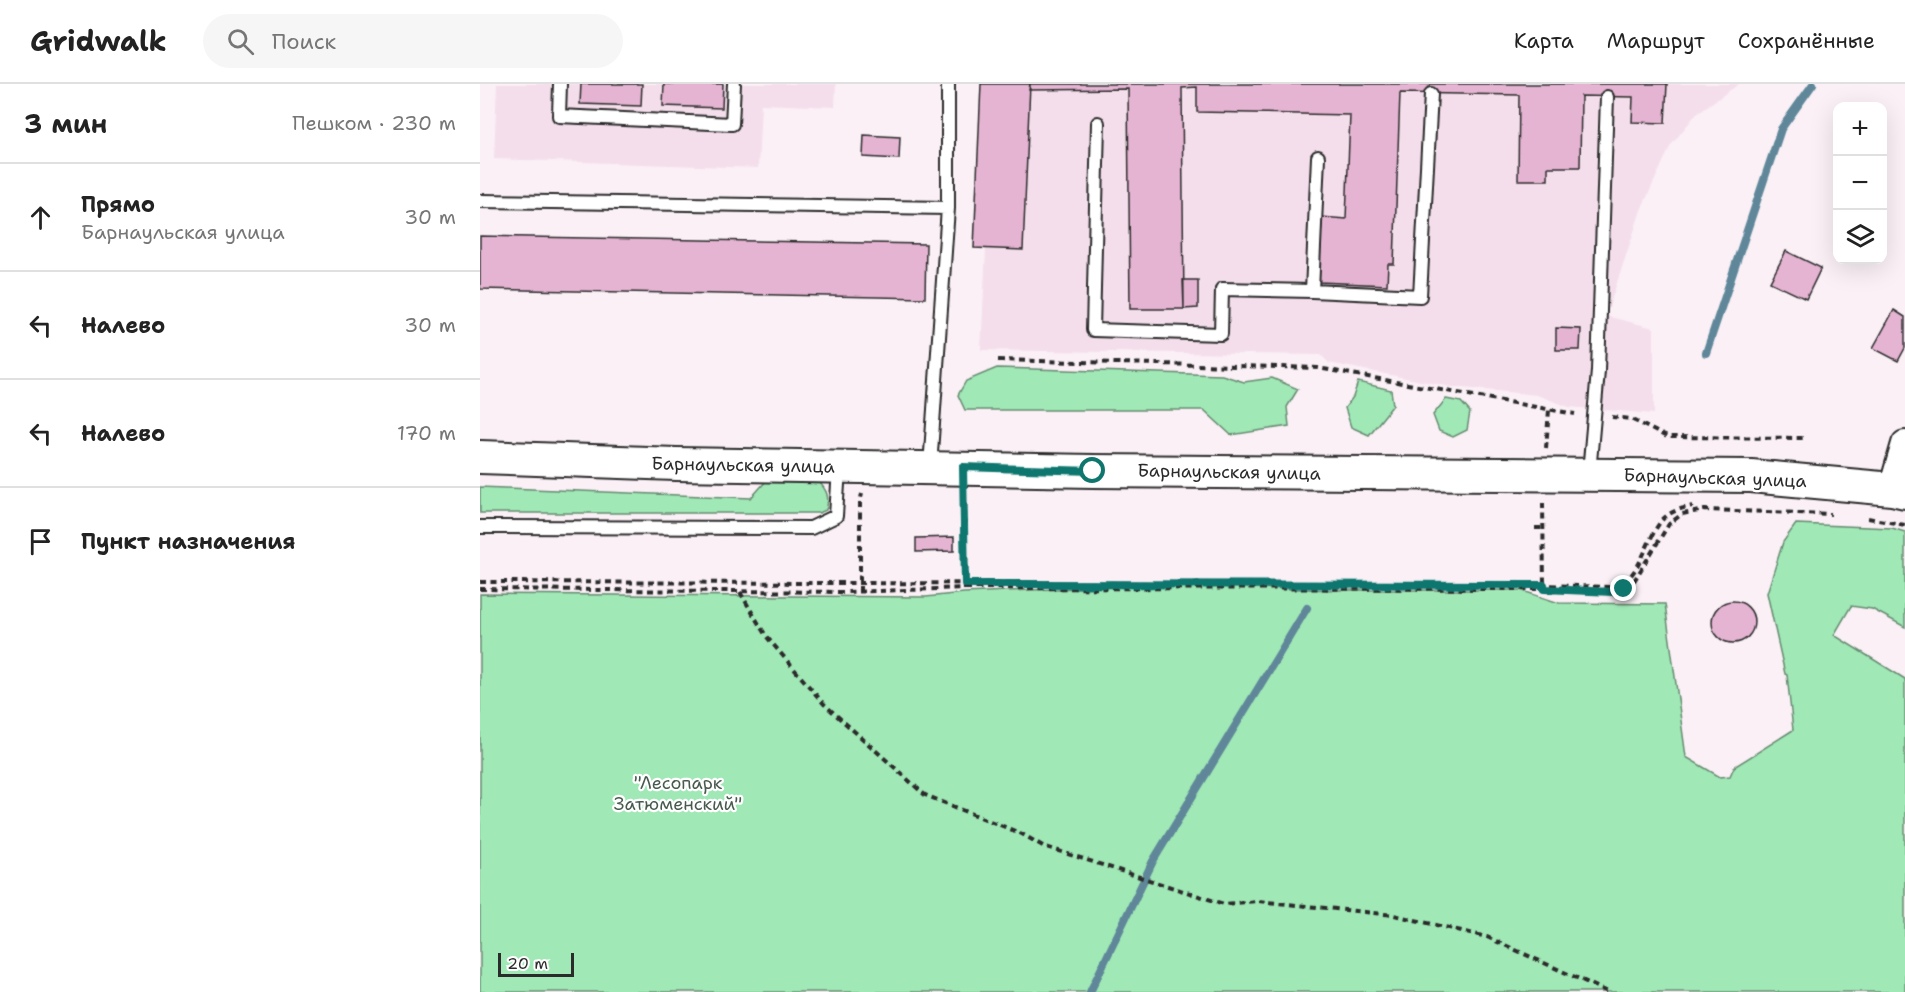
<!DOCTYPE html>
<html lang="ru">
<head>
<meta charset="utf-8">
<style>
	body { margin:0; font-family:"Shantell Sans",sans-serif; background:#f6f6f6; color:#222 }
	.controls { position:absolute; right:18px; top:18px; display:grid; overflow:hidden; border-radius:12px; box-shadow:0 6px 24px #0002 }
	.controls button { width:54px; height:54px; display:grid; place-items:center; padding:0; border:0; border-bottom:2px solid #e0e0e0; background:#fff; color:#222; font:30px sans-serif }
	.scale { position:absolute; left:18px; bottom:15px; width:76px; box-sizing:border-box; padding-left:6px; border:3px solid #2b2b2b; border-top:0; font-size:16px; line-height:21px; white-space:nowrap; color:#2b2b2b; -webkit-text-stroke:4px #fff; paint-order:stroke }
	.stop { position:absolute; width:18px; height:18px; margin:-14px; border:4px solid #0f766e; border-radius:50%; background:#fff }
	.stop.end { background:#0f766e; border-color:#fff; box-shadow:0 2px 6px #0008 }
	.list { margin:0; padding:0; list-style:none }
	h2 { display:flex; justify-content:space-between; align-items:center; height:78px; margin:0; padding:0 24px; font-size:26px }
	h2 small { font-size:20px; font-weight:400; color:#767676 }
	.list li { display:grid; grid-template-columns:39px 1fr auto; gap:18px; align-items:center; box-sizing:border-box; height:108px; padding:0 24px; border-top:2px solid #e0e0e0 }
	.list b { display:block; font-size:22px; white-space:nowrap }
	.list p { margin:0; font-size:20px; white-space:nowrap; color:#767676 }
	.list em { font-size:20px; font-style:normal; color:#767676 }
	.icon { flex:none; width:33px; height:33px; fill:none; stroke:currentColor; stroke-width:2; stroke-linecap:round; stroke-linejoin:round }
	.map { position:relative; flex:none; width:1425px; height:908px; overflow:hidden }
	header { display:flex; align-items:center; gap:36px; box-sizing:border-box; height:84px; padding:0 30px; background:#fff; border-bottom:2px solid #e0e0e0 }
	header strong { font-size:28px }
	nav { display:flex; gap:33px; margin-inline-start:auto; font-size:21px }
	.search { width:420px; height:54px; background:#f6f6f6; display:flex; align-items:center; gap:15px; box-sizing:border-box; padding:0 21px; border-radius:33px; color:#767676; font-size:22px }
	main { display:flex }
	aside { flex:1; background:#fff }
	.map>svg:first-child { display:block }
	.built { fill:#f4deeb }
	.green { fill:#a0e8b6; stroke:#668a70; stroke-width:1.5 }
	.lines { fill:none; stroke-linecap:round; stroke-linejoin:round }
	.stream { stroke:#5f8799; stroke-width:8 }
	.building { fill:#e5b4d2; stroke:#2b2b2b; stroke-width:1.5 }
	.service-casing { stroke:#2b2b2b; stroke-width:16 }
	.minor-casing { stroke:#2b2b2b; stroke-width:30 }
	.tertiary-casing { stroke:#2b2b2b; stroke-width:36 }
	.path { stroke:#2b2b2b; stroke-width:4; stroke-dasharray:6 4.5; stroke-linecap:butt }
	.service { stroke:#fff; stroke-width:12 }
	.minor { stroke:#fff; stroke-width:26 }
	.tertiary { stroke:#fff; stroke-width:32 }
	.route { stroke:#0f766e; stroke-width:8 }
	.labels { text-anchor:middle; stroke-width:4.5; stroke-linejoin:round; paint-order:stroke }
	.street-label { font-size:18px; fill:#2b2b2b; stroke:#fff }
	.park-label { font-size:18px; fill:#485a4e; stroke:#fff }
</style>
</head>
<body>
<header>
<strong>Gridwalk</strong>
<div class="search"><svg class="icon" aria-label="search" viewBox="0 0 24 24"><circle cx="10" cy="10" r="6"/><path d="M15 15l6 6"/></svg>Поиск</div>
<nav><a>Карта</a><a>Маршрут</a><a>Сохранённые</a></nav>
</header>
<main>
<aside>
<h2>3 мин<small>Пешком · 230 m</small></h2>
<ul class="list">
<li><svg class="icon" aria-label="ahead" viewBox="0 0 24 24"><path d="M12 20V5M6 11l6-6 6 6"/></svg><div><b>Прямо</b><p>Барнаульская улица</p></div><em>30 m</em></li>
<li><svg class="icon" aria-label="left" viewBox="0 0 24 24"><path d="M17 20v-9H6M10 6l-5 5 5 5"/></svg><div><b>Налево</b></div><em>30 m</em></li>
<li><svg class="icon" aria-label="left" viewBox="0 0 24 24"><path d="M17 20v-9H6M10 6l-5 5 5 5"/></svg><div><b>Налево</b></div><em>170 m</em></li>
<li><svg class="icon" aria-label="arrive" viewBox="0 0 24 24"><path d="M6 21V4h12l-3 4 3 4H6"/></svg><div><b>Пункт назначения</b></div></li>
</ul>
</aside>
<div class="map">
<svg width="1425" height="908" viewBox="0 0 1425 908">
	<rect width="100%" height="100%" fill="#faf0f6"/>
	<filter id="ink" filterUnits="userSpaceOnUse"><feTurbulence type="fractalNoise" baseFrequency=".0167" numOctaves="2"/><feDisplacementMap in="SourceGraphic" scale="12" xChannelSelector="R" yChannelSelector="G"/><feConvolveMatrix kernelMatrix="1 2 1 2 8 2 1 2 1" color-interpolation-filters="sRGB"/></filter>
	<g filter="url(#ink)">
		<path class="built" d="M17 0H356L355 23 281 20 278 84 14 75Z
			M550 0H1259L1217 29 1191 61 1161 126 1126 232 1174 244V330L1089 323 1057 311 972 303 849 279 841 271 501 266 506 165 543 166Z"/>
		<path class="green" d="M517 284 742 291 764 298 792 294 818 305 807 323 809 342 751 351 724 326H485L478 311 486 297Z
			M878 298 911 306 913 321 889 351 871 343 865 324 873 313Z
			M966 315 981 318 990 328 987 346 973 353 959 347 953 331Z
			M287 396 338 397C347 406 350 413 346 426L339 429H0V403L271 414Z
			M1316 440 1412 444 1425 448V543L1392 525 1371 522 1354 551 1425 595V908H0V510L446 513 484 509 667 501 859 506H1040L1079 519 1185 520 1206 673 1240 693 1250 692 1254 683 1313 646 1307 591 1305 590 1287 509 1303 458Z"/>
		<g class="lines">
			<path class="stream" d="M1226 269 1301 45 1333 0
				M610 908 673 777 827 524"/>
		</g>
		<path class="building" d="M101 0H162L161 22 100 20Z
			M184 0H243L242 24 183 22Z
			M501 0H550L543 166 494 164Z
			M550 0H1187L1185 39 1152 38 1153 13 1101 12 1100 83H1068V96H1038L1039 11 920 9 914 180H908L907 201 839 198 842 133 866 135 870 31 717 28V3L702 4 704 225H650L648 5 549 6Z
			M384 51 420 53 419 75 383 73Z
			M0 152 446 160 445 214 0 205Z
			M1306 167 1341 184 1326 215 1290 198Z
			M703 196H718V224L704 225Z
			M1414 226 1425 233V264L1418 277 1393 264Z
			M1076 244 1101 245 1100 266H1076Z
			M474 453V467L436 468V454Z
			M1232 538a21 21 0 1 1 42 0a21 21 0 1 1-42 0Z"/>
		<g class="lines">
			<defs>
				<path id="service" d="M80 0 79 32 252 40 254 0
					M618 39 613 246 741 250 742 205 832 207
					M838 73 832 207 940 212 951 10
					M0 117 468 124
					M450 383 468 124V0
					M1109 389 1118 287 1127 13
					M0 443 331 444 356 432 359 384"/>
				<path id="minor" d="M1412 405 1425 360"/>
				<path id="tertiary" d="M0 373 196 380 613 387 1271 392 1412 405 1425 408"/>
			</defs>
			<use href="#service" class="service-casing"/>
			<use href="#minor" class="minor-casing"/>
			<use href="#tertiary" class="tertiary-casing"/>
			<path class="path" d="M518 276 838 284 1095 330
				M1132 333 1151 335 1187 353 1324 354
				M1066 364 1069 326
				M1063 419 1064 501
				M1388 434 1425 441
				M1055 444H1063
				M0 498 1064 501 1131 503C1162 497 1164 456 1183 435 1191 427 1202 424 1213 422
				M485 504 1064 505 1133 508 1144 505 1154 497 1189 440 1202 430 1225 426 1351 430
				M0 505 366 508 485 504 484 411
				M260 508 286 552 344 620 445 711 540 749 563 762 744 820 778 817 914 831 1007 853 1128 908
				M380 508V418L382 410"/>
			<use href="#service" class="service"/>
			<use href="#minor" class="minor"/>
			<use href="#tertiary" class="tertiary"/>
		</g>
	</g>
	<g class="lines" filter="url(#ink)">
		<path class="route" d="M613 387 483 383 485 500 1064 501V505L1133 508 1144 505"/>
	</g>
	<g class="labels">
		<g class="street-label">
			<text transform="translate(263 381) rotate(1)" y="6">Барнаульская улица</text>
			<text transform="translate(749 388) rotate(1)" y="6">Барнаульская улица</text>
			<text transform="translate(1235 394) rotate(2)" y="6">Барнаульская улица</text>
		</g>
		<g class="park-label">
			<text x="198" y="705">"Лесопарк<tspan x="198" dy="21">Затюменский"</tspan></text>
		</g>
	</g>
</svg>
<div class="controls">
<button>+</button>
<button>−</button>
<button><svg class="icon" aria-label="layers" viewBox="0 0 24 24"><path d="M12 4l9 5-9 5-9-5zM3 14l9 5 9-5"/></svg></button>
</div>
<div class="scale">20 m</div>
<div class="stop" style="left:613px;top:387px"></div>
<div class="stop end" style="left:1144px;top:505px"></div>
</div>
</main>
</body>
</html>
